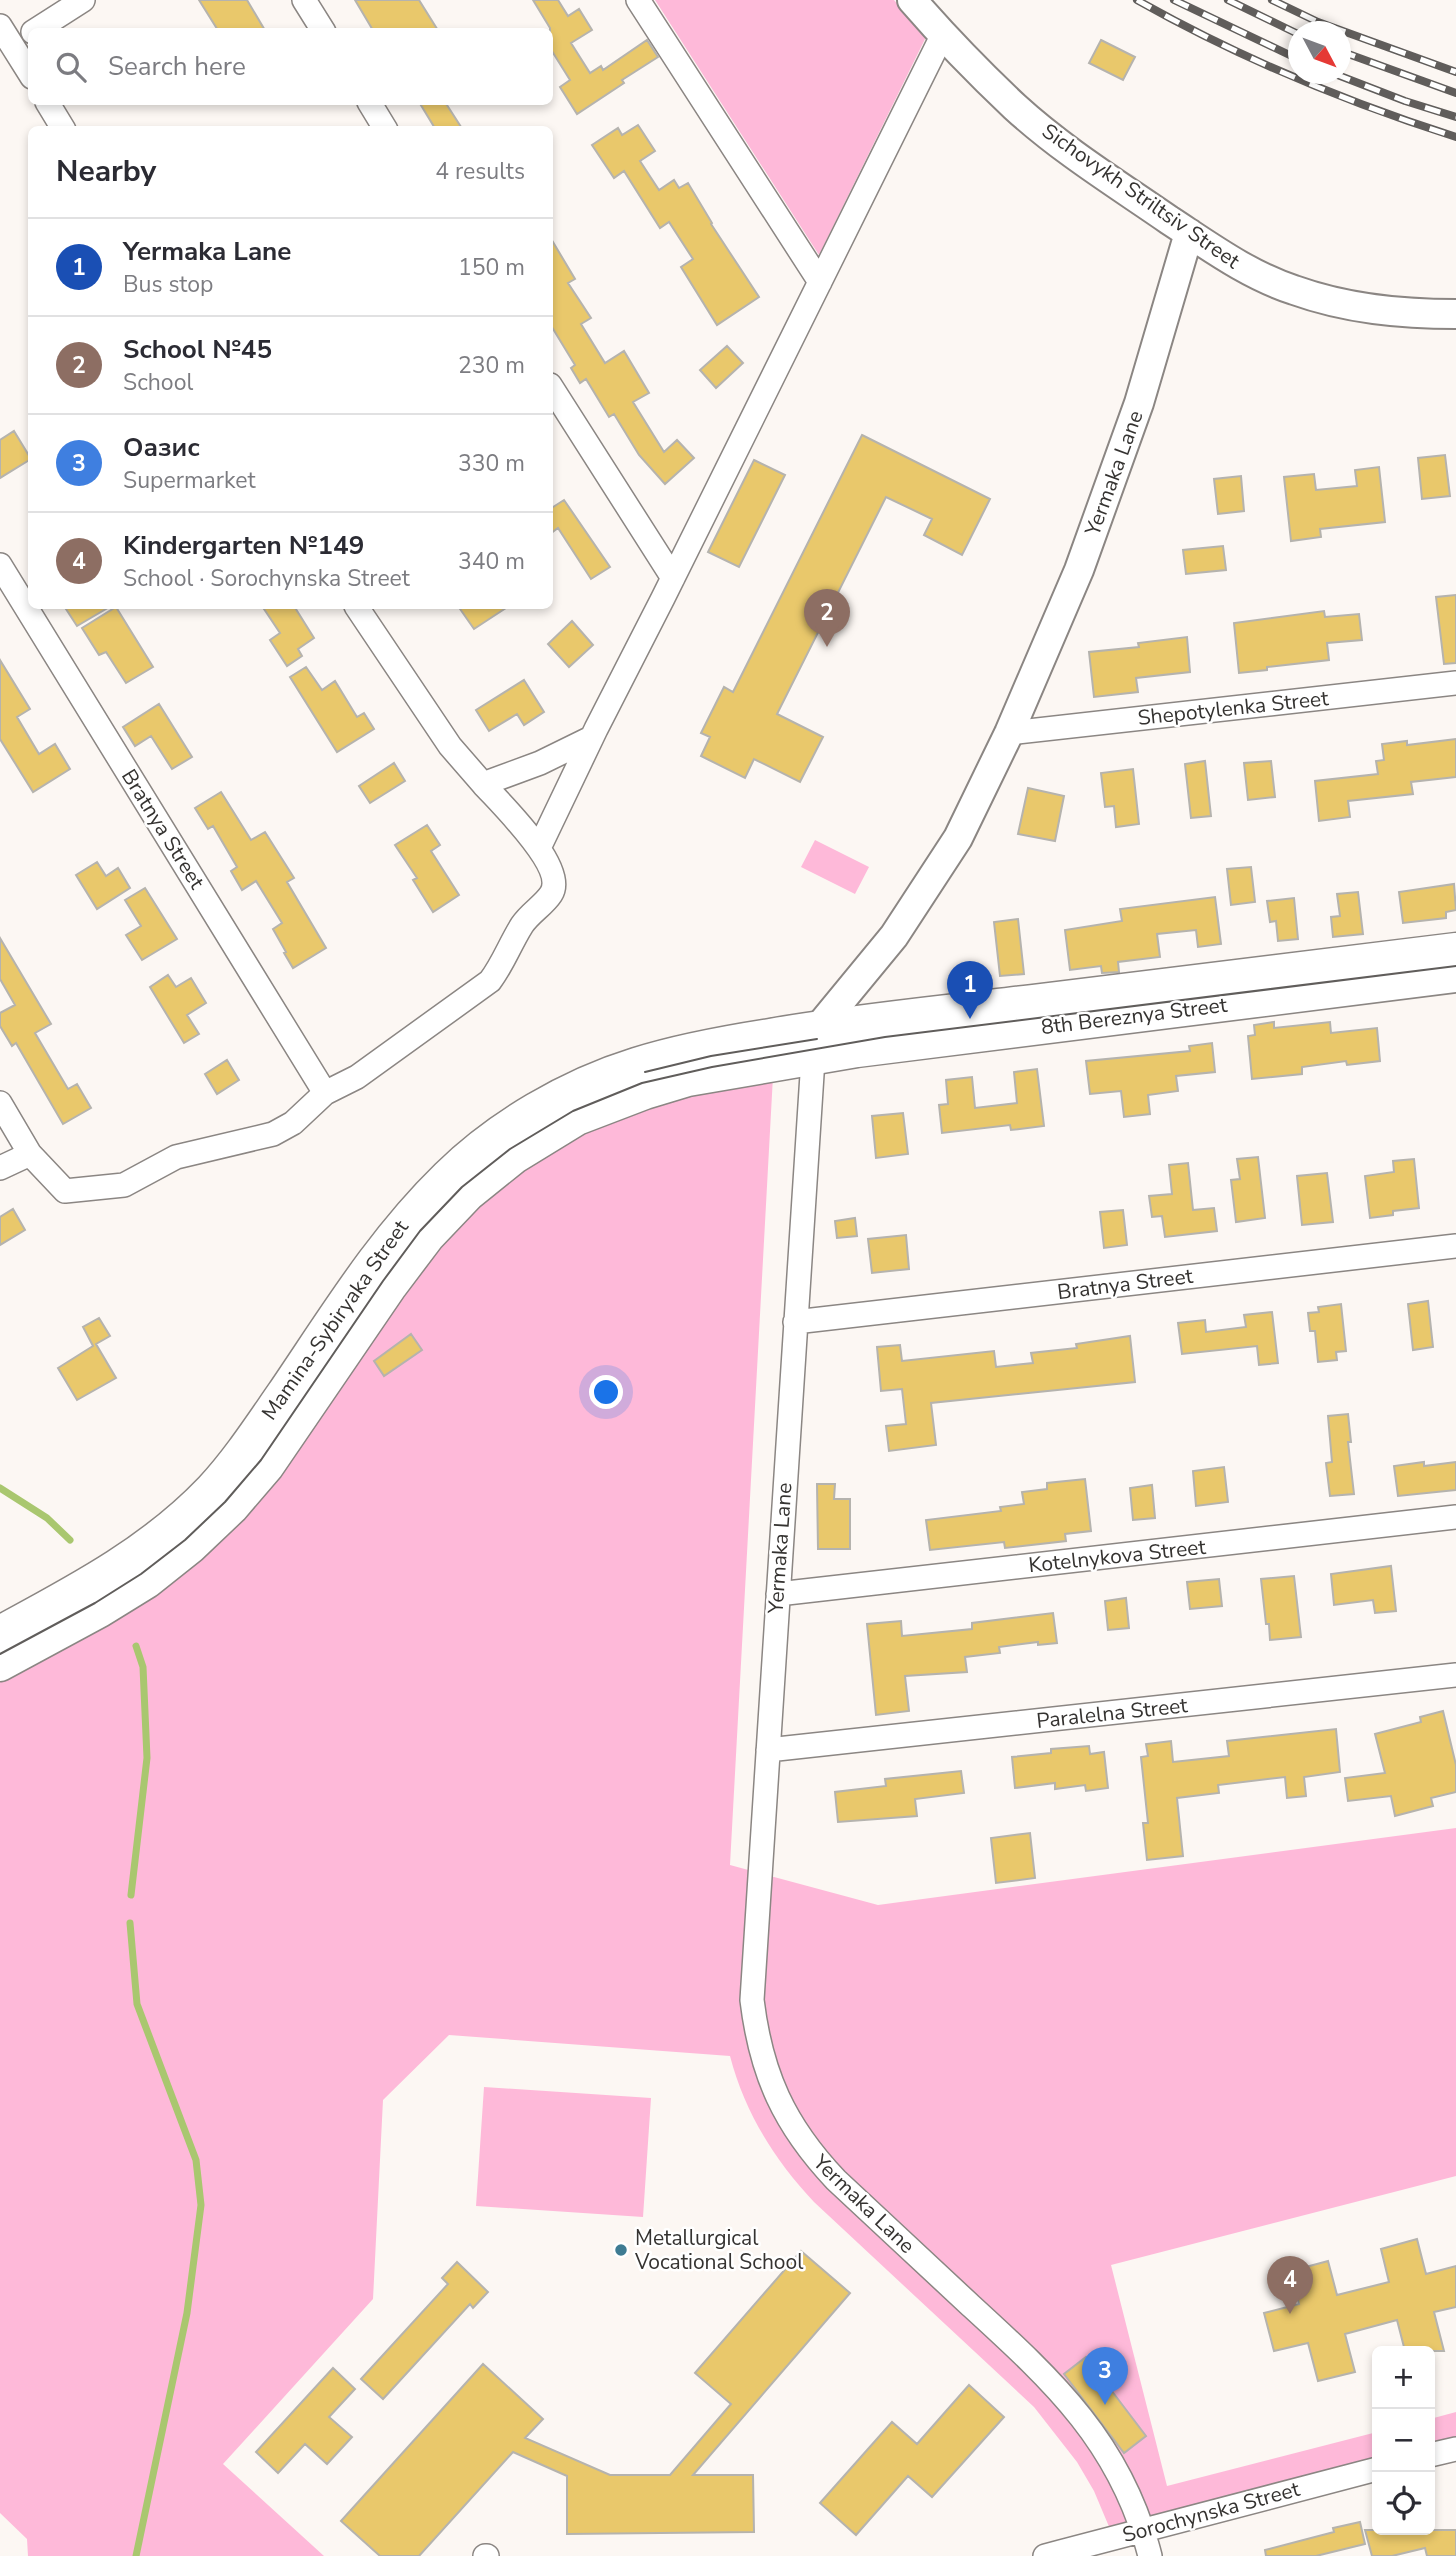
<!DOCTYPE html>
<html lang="en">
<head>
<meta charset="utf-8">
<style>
	body { margin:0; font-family:"Nunito Sans",sans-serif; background:#f7f7f7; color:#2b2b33 }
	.controls { position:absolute; right:21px; bottom:21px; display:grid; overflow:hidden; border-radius:10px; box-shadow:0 4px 10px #0003 }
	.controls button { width:63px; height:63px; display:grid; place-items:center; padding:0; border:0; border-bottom:2px solid #e1e1e2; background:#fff; color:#2b2b33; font:35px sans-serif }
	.compass { position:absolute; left:1288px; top:21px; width:63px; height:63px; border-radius:50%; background:#fff; box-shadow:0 4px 10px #0003; rotate:131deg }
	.you { position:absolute; left:607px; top:1393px; width:24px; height:24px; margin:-18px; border:5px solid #fff; border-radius:50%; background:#1a73e8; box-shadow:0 0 0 10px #1a73e833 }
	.badge { display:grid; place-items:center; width:46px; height:46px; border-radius:50%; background:#b45309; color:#fff; font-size:23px; font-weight:700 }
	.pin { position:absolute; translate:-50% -58px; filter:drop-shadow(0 2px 4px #0008) }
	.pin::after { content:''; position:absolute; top:37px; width:24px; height:21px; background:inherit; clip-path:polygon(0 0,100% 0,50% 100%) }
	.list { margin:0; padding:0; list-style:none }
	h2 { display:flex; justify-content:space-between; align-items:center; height:91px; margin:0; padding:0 28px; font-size:30px }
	h2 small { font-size:23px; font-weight:400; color:#7c7c81 }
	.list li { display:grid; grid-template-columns:46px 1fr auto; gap:21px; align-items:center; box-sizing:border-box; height:98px; padding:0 28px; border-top:2px solid #e1e1e2 }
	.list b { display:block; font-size:26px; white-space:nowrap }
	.list p { margin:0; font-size:23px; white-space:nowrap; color:#7c7c81 }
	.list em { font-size:23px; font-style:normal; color:#7c7c81 }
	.icon { flex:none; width:38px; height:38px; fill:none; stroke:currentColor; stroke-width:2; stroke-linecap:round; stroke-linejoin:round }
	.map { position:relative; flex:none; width:1456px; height:2556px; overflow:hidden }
	.search { position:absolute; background:#fff; box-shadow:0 4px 10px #0003; left:28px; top:28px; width:525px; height:77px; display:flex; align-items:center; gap:18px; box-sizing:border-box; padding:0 24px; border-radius:10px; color:#7c7c81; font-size:26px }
	.panel { position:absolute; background:#fff; box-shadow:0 4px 10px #0003; left:28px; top:126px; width:525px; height:483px; border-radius:10px }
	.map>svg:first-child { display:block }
	.green { fill:#feb9d9 }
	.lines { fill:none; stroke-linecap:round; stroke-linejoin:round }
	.stream { stroke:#a9c76f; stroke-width:7 }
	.building { fill:#e9c86b; stroke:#b5b3ae; stroke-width:2 }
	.minor-casing { stroke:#8b8683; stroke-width:26 }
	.tertiary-casing { stroke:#8b8683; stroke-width:32 }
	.secondary-casing { stroke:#8b8683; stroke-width:35 }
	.minor { stroke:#fff; stroke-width:23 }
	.tertiary { stroke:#fff; stroke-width:28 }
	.secondary { stroke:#fff; stroke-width:32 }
	.tram { stroke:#605d5b; stroke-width:2 }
	.rail-casing { stroke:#605d5b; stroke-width:8 }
	.rail { stroke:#fff; stroke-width:5; stroke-dasharray:16; stroke-linecap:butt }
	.poi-dot { fill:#3e7b92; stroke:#fff; stroke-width:2.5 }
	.labels { text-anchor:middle; stroke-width:5; stroke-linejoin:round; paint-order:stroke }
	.street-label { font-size:21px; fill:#353331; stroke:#fff }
	.poi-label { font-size:21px; fill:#353331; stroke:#fff; text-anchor:start }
</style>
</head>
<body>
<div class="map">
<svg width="1456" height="2556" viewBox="0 0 1456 2556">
	<rect width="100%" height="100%" fill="#fcf7f3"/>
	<path class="green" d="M655 0H894L926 37 819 255Z
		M815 840 869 867 855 894 801 867Z
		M773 1076 730 1865 878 1905 1456 1828V2176L1111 2265 1167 2486 1377 2432V2460L1110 2529 1094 2491 1077 2462 1034 2407 814 2202C774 2159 745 2113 730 2056L449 2035 383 2100 373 2299 223 2464 324 2556H28L27 2539 0 2513V1675L104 1619 434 1243 520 1164 648 1101Z
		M484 2087 651 2098 643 2217 476 2206Z
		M1456 2412V2440L1430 2447V2419Z"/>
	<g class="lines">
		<path class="stream" d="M0 1488 47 1518 70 1540
			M131 1895 147 1758 143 1667 136 1646
			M130 1923 137 2004 196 2160 201 2205 187 2313 136 2556"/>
	</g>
	<path class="building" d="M199 0H247L266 32H219Z
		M355 0H419L439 32H374Z
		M533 0H558L568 16 579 9 592 30 571 43 590 73 601 66 603 70 647 40 658 57 622 80 624 83 577 114 560 87 570 80 550 48V28Z
		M1101 40 1135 57 1123 80 1089 63Z
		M419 102H445L463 130H436Z
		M638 125 655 151 640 161 659 190 674 180 679 188 688 183 712 223 711 224 759 297 717 325 681 267 693 259 669 222 660 228 624 171 614 178 592 145 618 128 622 135Z
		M550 237 575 279 568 283 591 318 581 324 605 363 624 351 649 393 633 402 664 452 677 440 694 458 665 484 639 455 614 414 609 417 586 379 580 383 571 368 575 365 550 324Z
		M727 346 743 363 716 388 700 370Z
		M14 431 31 459 0 478V440Z
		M862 435 990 499 962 555 924 535 932 519 886 497 777 714 823 737 800 782 754 759 745 778 701 756 710 737 701 733 724 687 733 692Z
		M1445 455 1450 496 1422 499 1418 458Z
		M754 460 785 475 739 567 708 552Z
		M1379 467 1385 522 1320 529 1321 537 1291 541 1284 477 1314 474 1316 490 1357 486 1355 470Z
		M1241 476 1244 511 1218 514 1214 479Z
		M564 500 610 567 591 579 558 528 550 534V509Z
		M1223 546 1226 570 1186 574 1183 550Z
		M1456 595V663L1444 664 1436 597Z
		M64 606H111L77 626Z
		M262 606H294L314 638 298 649 302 656 287 666 270 640 280 633Z
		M458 606H509L474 629Z
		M116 607 153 667 126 683 106 652 99 655 82 628Z
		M1324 611 1325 617 1359 614 1362 640 1327 643 1329 660 1267 667V670L1239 673 1234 623Z
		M572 621 593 645 569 667 548 644Z
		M1187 637 1190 672 1136 678 1138 692 1094 697 1089 652 1139 647 1138 643Z
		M0 660 30 709 17 717 39 754 55 744 70 769 33 792 0 739Z
		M306 667 322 690 335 681 357 717 364 713 374 729 337 752 290 677Z
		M524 680 544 712 524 725 517 714 489 731 476 710Z
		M159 704 192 757 172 769 151 736 135 746 123 727Z
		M1456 739V777L1411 782 1413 794 1348 801 1350 817 1319 821 1315 781 1378 774 1376 761 1384 760 1382 744 1407 741V745Z
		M1205 761 1211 816 1191 818 1185 764Z
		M1271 761 1275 797 1248 800 1244 763Z
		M394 763 405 781 370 803 359 786Z
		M1133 769 1139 824 1116 827 1114 806 1105 807 1101 773Z
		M1028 788 1064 796 1055 841 1018 834Z
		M221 792 251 840 265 832 294 878 287 882 326 948 293 968 284 953 286 952 273 929 282 923 256 881 242 890 231 871 237 867 213 826 208 829 195 808Z
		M427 825 440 845 431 851 459 895 433 912 413 880 417 878 395 845Z
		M97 862 106 876 118 868 130 888 97 909 76 875Z
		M1251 867 1255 902 1231 905 1227 869Z
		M1454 884 1456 910 1446 912V918L1403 923 1399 892Z
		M145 888 177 939 142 960 126 935 141 926 125 900Z
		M1358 892 1363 934 1333 937 1331 917 1340 916 1337 894Z
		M1215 897 1221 944 1198 947 1196 930 1157 934 1160 957 1118 962 1119 972 1102 973 1101 966 1070 970 1065 930 1122 921 1120 909Z
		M1294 898 1298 939 1278 941 1276 921 1270 922 1267 901Z
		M1018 919 1024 974 1000 976 994 922Z
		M0 938 51 1024 35 1033 68 1089 77 1084 91 1108 63 1124 16 1043 12 1046 0 1026V1013L15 1005 0 979Z
		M168 975 176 987 191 978 206 1003 187 1015 199 1034 184 1043 150 987Z
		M1274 1022V1028L1330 1022 1331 1033 1377 1028 1380 1061 1347 1065 1346 1061 1302 1067V1074L1252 1079 1248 1036 1255 1035 1254 1025Z
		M1212 1043 1215 1072 1176 1076 1178 1091 1148 1095 1150 1114 1124 1117 1121 1091 1090 1094 1086 1061 1190 1051 1189 1046Z
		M227 1060 239 1080 217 1094 205 1074Z
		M1037 1069 1044 1126 1011 1130 1010 1125 942 1133 939 1105 948 1104 946 1080 972 1077 975 1108 1017 1103 1014 1072Z
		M903 1113 908 1154 876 1158 872 1116Z
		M1258 1157 1265 1218 1236 1222 1231 1180 1240 1179 1237 1159Z
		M1414 1159 1419 1208 1393 1211V1215L1370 1218 1365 1176 1394 1172 1393 1161Z
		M1188 1163 1193 1210 1214 1208 1217 1231 1165 1237 1162 1216 1152 1217 1149 1196 1172 1194 1169 1165Z
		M1327 1173 1333 1222 1302 1225 1297 1176Z
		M13 1209 25 1230 0 1245V1217Z
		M1123 1210 1127 1245 1104 1248 1100 1212Z
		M855 1218 857 1236 837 1238 835 1221Z
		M906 1235 909 1269 872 1273 868 1239Z
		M1428 1301 1433 1347 1413 1350 1408 1304Z
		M1341 1304 1346 1351 1336 1352 1337 1360 1318 1362 1315 1331H1310L1308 1313 1319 1312 1318 1307Z
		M1272 1312 1278 1363 1259 1365 1257 1346 1182 1354 1178 1323 1205 1320 1206 1332 1246 1327 1244 1315Z
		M99 1318 110 1336 96 1344 116 1378 77 1400 58 1368 93 1346 83 1327Z
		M411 1334 422 1350 384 1376 374 1361Z
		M1130 1336 1135 1382 931 1403 936 1445 889 1451 886 1426 906 1424 902 1389 881 1391 877 1347 900 1345 902 1361 994 1351 996 1367 1033 1363 1031 1353 1077 1348 1076 1344Z
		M1348 1414 1351 1442H1348L1354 1494 1330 1496 1326 1463 1332 1462 1328 1416Z
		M1424 1462V1466L1456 1462V1490L1398 1496 1394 1466Z
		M1224 1467 1228 1502 1196 1506 1193 1471Z
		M1085 1479 1091 1531 1065 1534 1066 1541 1005 1548 1004 1542 930 1550 926 1520 1001 1511 1000 1507 1024 1504 1022 1492 1047 1489V1483Z
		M817 1484H835L834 1499H850V1549H818Z
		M1152 1485 1155 1518 1133 1520 1130 1488Z
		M1391 1566 1396 1611 1375 1613 1373 1600 1334 1605 1331 1574Z
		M1294 1576 1301 1637 1270 1640 1269 1624H1266L1261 1579Z
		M1219 1579 1222 1606 1190 1609 1187 1582Z
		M1126 1598 1129 1628 1108 1630 1105 1601Z
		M1053 1613 1057 1643 1038 1645V1642L999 1647 1000 1653 965 1657 967 1672 905 1676 909 1711 876 1715 867 1624 901 1621 902 1636 972 1629V1623Z
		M1443 1711 1456 1765V1792L1431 1798 1433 1806 1395 1816 1391 1796 1348 1801 1345 1778 1385 1773 1375 1734 1421 1722 1420 1717Z
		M1336 1729 1340 1772 1304 1777 1306 1796 1287 1798 1285 1777 1218 1785 1219 1793 1177 1798 1183 1856 1147 1860 1143 1823H1148L1141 1757 1148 1756 1146 1744 1171 1741 1173 1762 1229 1756 1227 1741Z
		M1089 1746 1090 1754 1104 1752 1108 1788 1086 1791 1085 1785 1055 1789V1783L1015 1788 1012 1757 1051 1753V1749Z
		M961 1771 964 1793 915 1799 917 1816 838 1822 835 1792 886 1786 885 1779Z
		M1030 1833 1035 1878 996 1883 991 1838Z
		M1417 2239 1426 2274 1456 2266V2307L1434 2312 1444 2351H1405L1397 2320 1345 2334 1355 2372 1318 2381 1308 2343 1274 2351 1264 2313 1299 2304 1291 2271 1328 2261 1337 2295 1389 2282 1381 2249Z
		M801 2251 850 2293 693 2475H753L754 2532 567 2534V2476L513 2452 419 2556H380L341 2521 483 2364 543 2419 525 2438 610 2475H670L731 2404 695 2373Z
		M457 2262 488 2292 473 2308 470 2304 383 2399 361 2379 448 2284 442 2278Z
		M1086 2357 1146 2436 1124 2453 1064 2374Z
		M333 2368 355 2389 329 2417 352 2437 327 2464 305 2444 278 2473 256 2452Z
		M969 2385 1004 2417 932 2497 908 2476 856 2535 820 2503 892 2422 917 2444Z
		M1360 2522 1365 2544 1316 2556H1266L1265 2550 1334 2532 1333 2528Z
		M1365 2530H1456V2556H1427L1425 2548 1392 2556H1372Z"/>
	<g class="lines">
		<defs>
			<path id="minor" d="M304 0 324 32
				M638 0 820 282
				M0 26 32 77
				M33 32 83 0
				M47 102 64 130
				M369 102 386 130
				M550 385 673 578
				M0 565 325 1093
				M356 606 450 746 483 784
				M1009 733 1456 683
				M539 848 596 729 663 598 942 36
				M813 1059 752 2000C761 2074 784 2125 836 2180 880 2221 925 2263 969 2304 1052 2380 1121 2442 1150 2556
				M0 1103 30 1154 65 1191 124 1185 176 1157 273 1134 293 1123 325 1093 357 1077 490 981C503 964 510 944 522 925 530 913 544 905 551 894 568 868 500 803 483 784L540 763 591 738
				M0 1168 30 1154
				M795 1322 1456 1246
				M778 1594 1456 1517
				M768 1750 1456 1675
				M1430 2455 1456 2449
				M485 2556H487
				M1045 2556 1377 2469"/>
			<path id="tertiary" d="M912 0C944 37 979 73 1015 107 1062 150 1117 184 1169 220 1209 246 1248 275 1294 290 1347 309 1401 314 1456 314
				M820 1026 894 936 958 838 1009 733 1079 570 1139 403 1189 233"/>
			<path id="secondary" d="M0 1632C76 1591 151 1552 211 1489 238 1460 260 1426 283 1393 334 1318 381 1240 447 1176 498 1126 568 1085 636 1064 680 1050 725 1042 770 1035 857 1020 945 1012 1032 1001 1174 984 1315 966 1456 949
				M0 1665 100 1611 147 1582 191 1547 232 1508 268 1466 391 1286 428 1237 469 1194 515 1157 577 1119 645 1093 688 1080 857 1051 1456 976"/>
		</defs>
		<use href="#minor" class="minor-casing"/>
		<use href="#tertiary" class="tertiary-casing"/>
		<use href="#secondary" class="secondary-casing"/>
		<use href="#minor" class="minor"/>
		<use href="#tertiary" class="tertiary"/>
		<use href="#secondary" class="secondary"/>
		<path class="tram" d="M645 1072 711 1056 817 1039
			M0 1654 95 1603 141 1574 185 1540 225 1502 261 1460 383 1281 420 1231 462 1187 510 1149 573 1111 642 1083 712 1067 885 1037 1456 966"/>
		<defs>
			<path id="rail" d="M1137 0C1238 57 1346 102 1456 137
				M1174 0 1298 59
				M1228 0 1298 34
				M1272 0 1318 22 1456 72
				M1340 51 1456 93
				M1335 74 1405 101 1456 117"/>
		</defs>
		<use href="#rail" class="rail-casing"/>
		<use href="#rail" class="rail"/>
	</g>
	<circle class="poi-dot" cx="621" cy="2250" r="7"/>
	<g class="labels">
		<g class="street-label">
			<text transform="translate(1141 196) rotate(35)" y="7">Sichovykh Striltsiv Street</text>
			<text transform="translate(1114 473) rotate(-70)" y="7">Yermaka Lane</text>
			<text transform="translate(1233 708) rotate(-6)" y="7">Shepotylenka Street</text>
			<text transform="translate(163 829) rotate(58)" y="7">Bratnya Street</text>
			<text transform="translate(1134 1016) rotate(-7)" y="7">8th Bereznya Street</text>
			<text transform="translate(1125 1284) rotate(-7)" y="7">Bratnya Street</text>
			<text transform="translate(335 1320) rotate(-55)" y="7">Mamina-Sybiryaka Street</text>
			<text transform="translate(780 1548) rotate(-86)" y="7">Yermaka Lane</text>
			<text transform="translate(1117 1556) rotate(-6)" y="7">Kotelnykova Street</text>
			<text transform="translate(1112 1713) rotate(-6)" y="7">Paralelna Street</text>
			<text transform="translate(864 2204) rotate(44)" y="7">Yermaka Lane</text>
			<text transform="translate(1211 2512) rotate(-15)" y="7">Sorochynska Street</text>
		</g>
		<g class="poi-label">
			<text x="635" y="2245">Metallurgical<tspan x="635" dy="24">Vocational School</tspan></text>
		</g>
	</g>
</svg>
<div class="controls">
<button>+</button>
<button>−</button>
<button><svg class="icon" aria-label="locate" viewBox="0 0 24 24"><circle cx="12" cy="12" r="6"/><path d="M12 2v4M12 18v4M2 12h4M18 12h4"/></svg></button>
</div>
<svg class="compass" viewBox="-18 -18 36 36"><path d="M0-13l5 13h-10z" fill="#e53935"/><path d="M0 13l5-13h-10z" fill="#7c7c81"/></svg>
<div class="you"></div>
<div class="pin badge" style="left:970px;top:1019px;background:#1a4fb4">1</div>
<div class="pin badge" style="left:827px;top:647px;background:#8d6e63">2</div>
<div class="pin badge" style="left:1105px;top:2405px;background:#3f7fe0">3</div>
<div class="pin badge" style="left:1290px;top:2314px;background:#8d6e63">4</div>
<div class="search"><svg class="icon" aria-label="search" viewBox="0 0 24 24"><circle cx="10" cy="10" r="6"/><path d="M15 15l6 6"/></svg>Search here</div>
<section class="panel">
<h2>Nearby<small>4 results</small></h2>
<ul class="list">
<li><span class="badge" style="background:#1a4fb4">1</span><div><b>Yermaka Lane</b><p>Bus stop</p></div><em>150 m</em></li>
<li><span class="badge" style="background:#8d6e63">2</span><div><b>School №45</b><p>School</p></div><em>230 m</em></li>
<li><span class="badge" style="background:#3f7fe0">3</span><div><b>Оазис</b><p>Supermarket</p></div><em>330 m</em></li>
<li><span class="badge" style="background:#8d6e63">4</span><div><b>Kindergarten №149</b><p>School · Sorochynska Street</p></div><em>340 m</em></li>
</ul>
</section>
</div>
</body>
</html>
